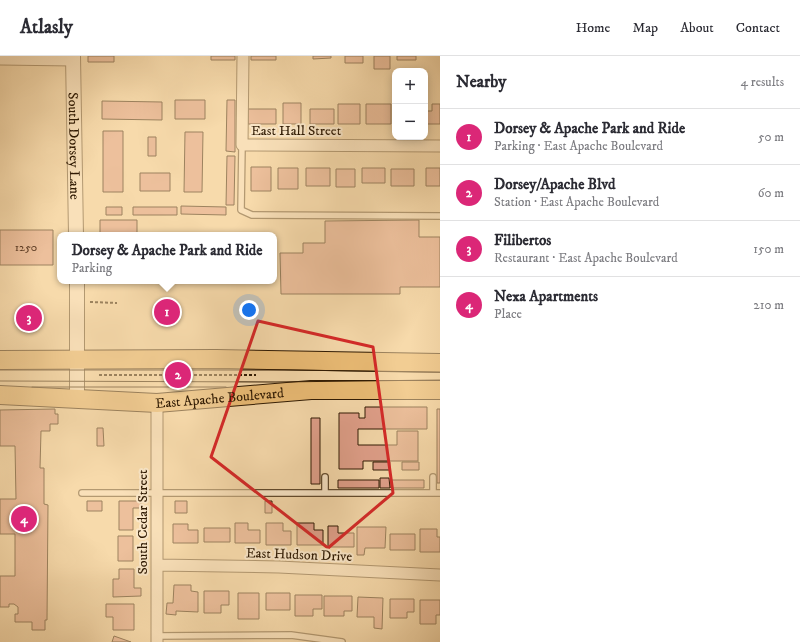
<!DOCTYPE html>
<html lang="en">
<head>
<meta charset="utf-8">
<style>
	body { margin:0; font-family:"IM FELL DW Pica",serif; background:#f7f7f7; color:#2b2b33 }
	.controls { position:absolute; right:12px; top:12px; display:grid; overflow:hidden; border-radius:8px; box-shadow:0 2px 10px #0003 }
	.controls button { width:36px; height:36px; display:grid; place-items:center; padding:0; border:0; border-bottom:1px solid #e1e1e2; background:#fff; color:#2b2b33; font:20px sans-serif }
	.you { position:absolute; left:249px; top:254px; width:14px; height:14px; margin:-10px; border:3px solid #fff; border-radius:50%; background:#1a73e8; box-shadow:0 0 0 6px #1a73e833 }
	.badge { display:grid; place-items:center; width:26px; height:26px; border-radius:50%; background:#db2777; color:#fff; font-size:13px; font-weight:700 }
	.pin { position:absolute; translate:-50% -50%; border:2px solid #fff; box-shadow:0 1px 4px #0006 }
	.popup { position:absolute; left:57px; top:176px; width:220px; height:52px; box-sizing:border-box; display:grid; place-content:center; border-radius:8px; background:#fff; filter:drop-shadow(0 1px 3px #0005); font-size:13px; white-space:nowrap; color:#7c7c81 }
	.popup b { font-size:15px; color:#2b2b33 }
	.popup::after { content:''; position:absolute; left:50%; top:100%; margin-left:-8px; border:8px solid transparent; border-top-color:#fff }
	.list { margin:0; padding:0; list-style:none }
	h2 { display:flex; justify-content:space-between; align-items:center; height:52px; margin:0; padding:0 16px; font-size:17px }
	h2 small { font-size:13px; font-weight:400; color:#7c7c81 }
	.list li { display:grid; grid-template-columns:26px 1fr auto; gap:12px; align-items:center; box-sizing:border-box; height:56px; padding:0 16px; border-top:1px solid #e1e1e2 }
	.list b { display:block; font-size:15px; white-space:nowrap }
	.list p { margin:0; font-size:13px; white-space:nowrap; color:#7c7c81 }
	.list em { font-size:13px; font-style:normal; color:#7c7c81 }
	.map { position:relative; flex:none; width:440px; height:586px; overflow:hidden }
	header { display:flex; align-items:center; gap:24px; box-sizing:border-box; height:56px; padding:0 20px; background:#fff; border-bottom:1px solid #e1e1e2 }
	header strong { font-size:19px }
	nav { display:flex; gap:22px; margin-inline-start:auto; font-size:14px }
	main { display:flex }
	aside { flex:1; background:#fff }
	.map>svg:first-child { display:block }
	.building { fill:#e1a08b; stroke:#2e1902 }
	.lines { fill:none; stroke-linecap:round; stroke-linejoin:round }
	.service-casing { stroke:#60492c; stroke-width:8 }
	.minor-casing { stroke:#60492c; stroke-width:13 }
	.tertiary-casing { stroke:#60492c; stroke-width:16 }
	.primary-casing { stroke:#2e1902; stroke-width:20 }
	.path { stroke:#2e1902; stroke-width:2; stroke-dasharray:3 2; stroke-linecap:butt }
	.service { stroke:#fae7c9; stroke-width:5.5 }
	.minor { stroke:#fae7c9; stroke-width:11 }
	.tertiary { stroke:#fae7c9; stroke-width:14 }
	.primary { stroke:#ecbd76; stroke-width:18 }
	.tram { stroke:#2e1902; stroke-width:1 }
	.marked { fill:none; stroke:#d62828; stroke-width:3; stroke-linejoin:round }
	.labels { text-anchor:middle; stroke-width:4; stroke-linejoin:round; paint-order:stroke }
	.number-label { font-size:12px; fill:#5b3b24 }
	.street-label { font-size:14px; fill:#2e1902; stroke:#fae7c9 }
</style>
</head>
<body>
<header>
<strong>Atlasly</strong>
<nav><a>Home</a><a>Map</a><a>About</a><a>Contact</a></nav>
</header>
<main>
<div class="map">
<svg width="440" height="586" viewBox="0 0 440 586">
	<rect width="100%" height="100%" fill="#f7daac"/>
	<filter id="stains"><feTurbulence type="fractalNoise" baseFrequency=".005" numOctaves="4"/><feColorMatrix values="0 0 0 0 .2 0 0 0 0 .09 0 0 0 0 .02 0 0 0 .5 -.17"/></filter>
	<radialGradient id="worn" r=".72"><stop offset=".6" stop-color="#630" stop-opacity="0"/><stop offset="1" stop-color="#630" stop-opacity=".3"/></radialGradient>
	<path class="building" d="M88 0H114V6H88Z
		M211 0H235V4H211Z
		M251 0H276V4H251Z
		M313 0H331V2L313 3Z
		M345 0H363V7H345Z
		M374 0H390V13H374Z
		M397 0H416V4H397Z
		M175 44H205V63H175Z
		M227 44H235V96L226 95Z
		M102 45 162 46V64L102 63Z
		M283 47H301V68H283Z
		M338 48H360V68H338Z
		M366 48H391V68H366Z
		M432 48H440V68H425V55H432Z
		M248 53H276V68H248Z
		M310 53H334V68H310Z
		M103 75H123V136H103Z
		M185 76H203L202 136H184Z
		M148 81H156V100H148Z
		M227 100H235L234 149H226Z
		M251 111H271V135H251Z
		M278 112H298V133H278Z
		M306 112H330V130H306Z
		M362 112H385V127H362Z
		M426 112H440V130H426Z
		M336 113H355V131H336Z
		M391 113H414V130H391Z
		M140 117H170V135H140Z
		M181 150 226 151V159L181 158Z
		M106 151H122V159H106Z
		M133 151H177V159H133Z
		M100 164H137V179H100Z
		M419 164V181H440V231H400V238H281L280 197H303V187H325V165Z
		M0 174H53V209H0Z
		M22 256H36V269H22Z
		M365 351H427V373H358V389H397V375H418V405H363V413H339V357H359V362H365Z
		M55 353V358H58V368H50V375H41L40 412H44V448L48 449 47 564H45V574H32V566H15V558H18V551L14 548H9V551H0V520H15V478H0V443H16L15 390H0V354Z
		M437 353H440V427H437Z
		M311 362H320V428H311Z
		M97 372H103L104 390H97Z
		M373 406H390V414H373Z
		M402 406H419V414H402Z
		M380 422H389L390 432H380Z
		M338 424H379V432H338Z
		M391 424H424V432H391Z
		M87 445H102V455H87Z
		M119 445H141V452H133V474H119Z
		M175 445H187V457H175Z
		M265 445H272V457H265Z
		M235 467H248V474H260V487H235Z
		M266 467H283V475H291V489H266Z
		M297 467H314V474H323V489H297Z
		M173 468H188V474H198V487H173Z
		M328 470H338V477H354V491H328Z
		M357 471H386L385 492H365L364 499H357Z
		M204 472H230V486H204Z
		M420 473H437V481H440V496H420Z
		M390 478H415V494H390Z
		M118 480H133V505H118Z
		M119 513H134V532H141V540L113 541V523H119Z
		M174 529H191V535L198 536V556L176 555V559L166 558 167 547H173Z
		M204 535H229V549H221V557H204Z
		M238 537H259V563H238Z
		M266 537H290V554H266Z
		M295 539H322V553H313V560H295Z
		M324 540H352V555H344V560H324Z
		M358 541 383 542 382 573 374 572V561H357Z
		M390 543H414V556H407V562H390Z
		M420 544H440V559H436V568H420Z
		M106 548H134V574H113V561H106Z
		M114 580 131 586H112Z"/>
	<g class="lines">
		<defs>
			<path id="service" d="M242 89 241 154 252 159 440 160
				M433 421V437
				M82 437H440
				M325 437V421
				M157 580 291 579 342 586"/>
			<path id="minor" d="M243 0 242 89 440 90
				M0 3 73 4
				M157 347V586
				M157 509 279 511 440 519"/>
			<g id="tertiary">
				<path id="s1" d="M73 0 76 179"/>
				<path d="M77 225V342"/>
			</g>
			<g id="primary">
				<path d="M0 304 216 303 440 307"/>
				<path id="s2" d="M0 339 157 347 311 334H440"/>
			</g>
		</defs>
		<use href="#service" class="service-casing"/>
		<use href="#minor" class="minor-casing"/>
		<use href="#tertiary" class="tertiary-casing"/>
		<use href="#primary" class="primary-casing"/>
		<path class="path" d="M90 246 117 247
			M99 319H256"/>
		<use href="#service" class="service"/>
		<use href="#minor" class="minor"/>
		<use href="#tertiary" class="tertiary"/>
		<use href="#primary" class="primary"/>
		<path class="tram" d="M0 314H285L440 316
			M0 325 276 326 440 324
			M32 331H226"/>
	</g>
	<path d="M0 0H440V586H0ZM258 265 373 291 393 437 328 492 211 401Z" fill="#f7daac" fill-opacity=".55" fill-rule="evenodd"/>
	<path class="marked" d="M258 265 373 291 393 437 328 492 211 401Z"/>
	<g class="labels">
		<g class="number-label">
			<text x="26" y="195">1250</text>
		</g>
		<g class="street-label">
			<text x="296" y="79">East Hall Street</text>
			<text dy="5" stroke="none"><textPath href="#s1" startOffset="90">South Dorsey Lane</textPath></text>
			<text dy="5" stroke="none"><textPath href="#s2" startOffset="220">East Apache Boulevard</textPath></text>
			<text transform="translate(142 466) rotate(-90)" y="5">South Cedar Street</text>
			<text transform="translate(299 498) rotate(2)" y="5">East Hudson Drive</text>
		</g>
	</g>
	<rect width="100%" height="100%" filter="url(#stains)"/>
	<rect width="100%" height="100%" fill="url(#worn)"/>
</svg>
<div class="controls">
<button>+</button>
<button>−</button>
</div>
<div class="you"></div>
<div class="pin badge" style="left:167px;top:256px">1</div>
<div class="popup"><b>Dorsey &amp; Apache Park and Ride</b>Parking</div>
<div class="pin badge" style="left:178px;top:319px">2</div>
<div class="pin badge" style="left:29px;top:262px">3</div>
<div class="pin badge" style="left:24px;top:463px">4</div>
</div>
<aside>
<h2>Nearby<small>4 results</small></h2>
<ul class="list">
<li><span class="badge">1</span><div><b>Dorsey &amp; Apache Park and Ride</b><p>Parking · East Apache Boulevard</p></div><em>50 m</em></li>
<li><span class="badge">2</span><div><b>Dorsey/Apache Blvd</b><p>Station · East Apache Boulevard</p></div><em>60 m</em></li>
<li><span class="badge">3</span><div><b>Filibertos</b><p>Restaurant · East Apache Boulevard</p></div><em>150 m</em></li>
<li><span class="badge">4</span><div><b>Nexa Apartments</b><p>Place</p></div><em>210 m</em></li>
</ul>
</aside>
</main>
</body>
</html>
